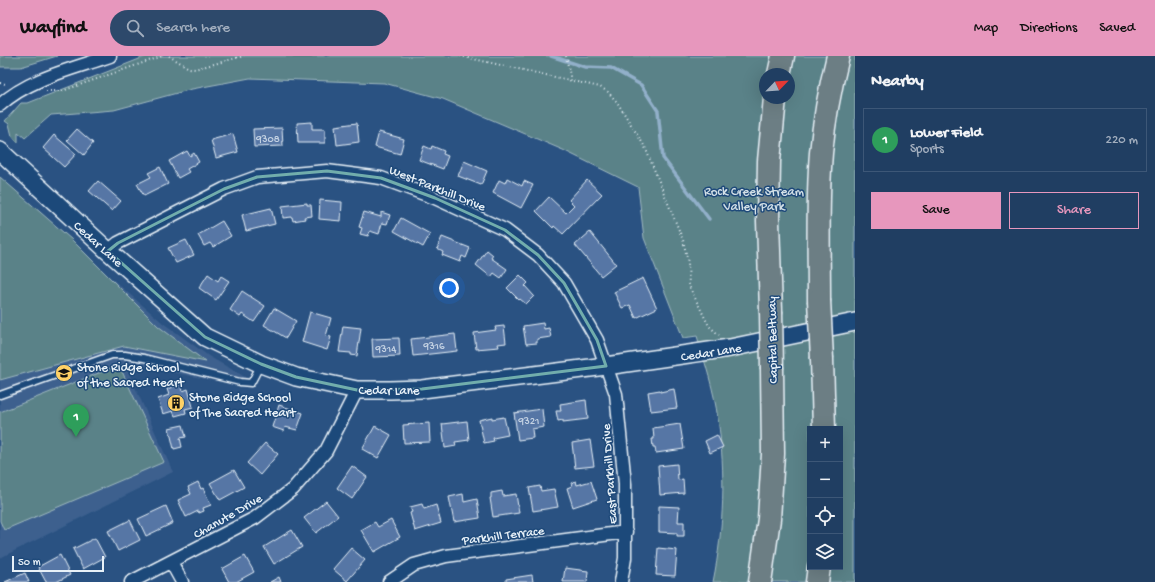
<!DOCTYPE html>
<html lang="en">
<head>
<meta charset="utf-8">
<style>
	body { margin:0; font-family:"Gochi Hand",sans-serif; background:#2d496b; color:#f1f3f6 }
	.controls { position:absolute; right:12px; bottom:12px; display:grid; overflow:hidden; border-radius:0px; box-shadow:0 4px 16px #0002 }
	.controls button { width:36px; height:36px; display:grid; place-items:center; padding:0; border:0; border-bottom:1px solid #3d5777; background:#203e62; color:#f1f3f6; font:20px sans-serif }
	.compass { position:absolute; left:759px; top:12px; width:36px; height:36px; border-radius:50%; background:#203e62; box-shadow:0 4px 16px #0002; rotate:65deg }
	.scale { position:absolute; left:12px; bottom:10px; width:92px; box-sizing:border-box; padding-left:4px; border:2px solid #e8f1f8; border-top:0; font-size:11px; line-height:14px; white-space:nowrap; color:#e8f1f8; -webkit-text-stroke:3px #1f4a7a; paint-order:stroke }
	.you { position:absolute; left:449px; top:232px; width:14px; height:14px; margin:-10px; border:3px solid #fff; border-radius:50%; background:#1a73e8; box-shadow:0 0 0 6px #1a73e833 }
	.badge { display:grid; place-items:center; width:26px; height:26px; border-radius:50%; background:#e797bd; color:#fff; font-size:13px; font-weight:700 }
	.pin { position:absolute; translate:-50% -33px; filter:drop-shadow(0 1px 2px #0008) }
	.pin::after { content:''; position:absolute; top:21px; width:14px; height:12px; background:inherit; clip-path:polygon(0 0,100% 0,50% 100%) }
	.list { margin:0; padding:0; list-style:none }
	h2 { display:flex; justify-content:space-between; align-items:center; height:52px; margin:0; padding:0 16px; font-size:17px }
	h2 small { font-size:13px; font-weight:400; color:#a2aebe }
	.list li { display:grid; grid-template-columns:26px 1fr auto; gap:12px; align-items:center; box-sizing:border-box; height:64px; margin:0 8px 8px; padding:0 8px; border:1px solid #3d5777; border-radius:0px }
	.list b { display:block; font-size:15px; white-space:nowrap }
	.list p { margin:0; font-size:13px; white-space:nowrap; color:#a2aebe }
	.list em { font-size:13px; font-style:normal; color:#a2aebe }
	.actions { display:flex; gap:8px; padding:12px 16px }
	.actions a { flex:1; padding:9px 0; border:1px solid #e797bd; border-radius:0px; text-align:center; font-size:14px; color:#e797bd }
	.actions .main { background:#e797bd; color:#111 }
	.icon { flex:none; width:22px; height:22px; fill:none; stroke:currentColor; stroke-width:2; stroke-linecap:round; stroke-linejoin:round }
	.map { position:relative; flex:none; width:855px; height:526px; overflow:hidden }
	header { display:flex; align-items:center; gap:24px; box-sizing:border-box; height:56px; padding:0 20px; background:#e797bd; color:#111 }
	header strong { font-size:19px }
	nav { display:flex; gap:22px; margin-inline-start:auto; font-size:14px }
	.search { width:280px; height:36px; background:#2d496b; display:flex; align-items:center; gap:10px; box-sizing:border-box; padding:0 14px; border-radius:22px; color:#a2aebe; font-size:15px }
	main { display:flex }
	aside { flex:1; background:#203e62 }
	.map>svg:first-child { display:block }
	.built { fill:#3c608e }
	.green { fill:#5a8288; stroke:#a1bac0; fill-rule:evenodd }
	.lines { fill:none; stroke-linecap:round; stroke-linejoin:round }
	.stream { stroke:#92b0ca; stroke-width:3.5 }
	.building { fill:#5776a5; stroke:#e8f1f8 }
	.lane-casing { stroke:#e8f1f8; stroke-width:9 }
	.street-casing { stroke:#e8f1f8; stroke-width:15 }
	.secondary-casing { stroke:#e8f1f8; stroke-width:20 }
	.highway-casing { stroke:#e8f1f8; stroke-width:25 }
	.path { stroke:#e8f1f8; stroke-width:2; stroke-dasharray:1 3; stroke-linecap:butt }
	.lane { stroke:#1f4a7a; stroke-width:6 }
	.street { stroke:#1f4a7a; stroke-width:12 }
	.secondary { stroke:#1f4a7a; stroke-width:17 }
	.highway { stroke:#6c7e84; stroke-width:22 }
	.highway-bridge-casing { stroke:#e8f1f8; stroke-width:25; stroke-linecap:butt }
	.highway-bridge { stroke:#6c7e84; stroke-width:22 }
	.marked { fill:none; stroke:#71adac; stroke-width:3; stroke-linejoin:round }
	.labels { text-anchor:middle; stroke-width:3; stroke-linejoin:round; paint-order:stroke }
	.number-label { font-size:11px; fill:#c4d2e3 }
	.street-label { font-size:13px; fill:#e8f1f8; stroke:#1f4a7a }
	.park-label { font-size:13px; fill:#d3e0e7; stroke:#1f4a7a }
	.poi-label { font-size:13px; fill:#e8f1f8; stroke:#1f4a7a; text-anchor:start }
</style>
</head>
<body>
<header>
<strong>Wayfind</strong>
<div class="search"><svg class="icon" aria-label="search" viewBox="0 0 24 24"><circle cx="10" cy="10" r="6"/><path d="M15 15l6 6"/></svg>Search here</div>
<nav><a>Map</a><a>Directions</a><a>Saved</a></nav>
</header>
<main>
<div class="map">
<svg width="855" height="526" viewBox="0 0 855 526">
	<rect width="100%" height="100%" fill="#2a5282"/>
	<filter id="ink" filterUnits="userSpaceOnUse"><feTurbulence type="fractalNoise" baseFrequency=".025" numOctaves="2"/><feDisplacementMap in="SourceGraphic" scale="8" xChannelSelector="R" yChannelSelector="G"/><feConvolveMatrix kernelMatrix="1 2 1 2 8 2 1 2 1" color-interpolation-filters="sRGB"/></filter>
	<g filter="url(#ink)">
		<path class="built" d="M0 126 163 267 210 301 247 322 242 330 129 308 127 313 173 416 0 502Z"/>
		<path class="green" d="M0 0H57L21 11H0Z
			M147 0H855V526H713C724 472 726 417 718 363 714 334 705 307 697 280L683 282 644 182 638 131 563 94 443 43 384 27 250 22 192 33 114 54 51 59 25 82 18 76V87L12 80 9 68 5 65 21 47H28ZM765 18H789V42H765ZM810 373H840V511H810Z
			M0 121 72 184 158 270 206 306 124 290 0 324Z
			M119 309 164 406 4 474 0 465V356Z"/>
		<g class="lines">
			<path class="stream" d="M551 0 585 11 611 12 641 29 658 55 663 102 709 163"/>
		</g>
		<path class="building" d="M312 66V73H325V87H298L297 67Z
			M357 67 359 86 337 89 335 70Z
			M282 72 283 90 254 91 253 73Z
			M77 73 93 87 84 99 67 84Z
			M379 76 404 83 400 98 375 91Z
			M233 78 238 96 216 102 211 84Z
			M54 79 76 98 64 111 43 92Z
			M424 90 431 93 432 90 444 95 443 98 448 100 443 113 419 104Z
			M187 95 190 100 194 97 199 106 187 113 189 116 178 122 169 105Z
			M464 105 487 115 481 129 458 120Z
			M160 111 168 128 144 140 137 128 151 121 148 117Z
			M507 122 522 130 524 125 533 129 521 152 493 137 499 124 505 127Z
			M587 124 602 138 563 178 554 170 553 172 536 155 549 141 566 157 574 149 569 144Z
			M98 125 121 145 112 155 89 135Z
			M320 144 342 146 341 165 319 163Z
			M307 147V149H311L312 160 304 161 305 163 293 165 292 161 283 162 282 150Z
			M271 152 275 168 246 175 242 159Z
			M364 156 381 161V156L390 159 387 168 382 167 379 178 370 175 368 180 360 178 362 172 359 171Z
			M401 162 430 178 423 191 394 175Z
			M222 165 231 180 213 191 210 187 204 190 198 179Z
			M590 176 616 208 601 220 575 189Z
			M442 181 470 192 466 202 462 200 460 206 442 199 443 196 437 193Z
			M186 184 194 199 176 207 168 192Z
			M487 194 493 199 491 202 507 213 501 222 494 217 491 221 476 209Z
			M208 218 218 225 221 220 229 225 216 244 199 232Z
			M520 219 528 227 525 230 534 240 526 248 520 243 519 244 507 232Z
			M643 222 657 252 636 262 630 249 622 252 614 236Z
			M242 235 265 250 254 266 242 258 240 261 230 254Z
			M274 252 296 265 286 282 264 269Z
			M310 256 331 262 326 280 331 281 327 294 302 286Z
			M543 267 544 273 549 272 551 281 537 283V287L526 288 523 270Z
			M343 270 361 272 357 300 351 299V297L339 296Z
			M504 270 506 287 498 288 499 291 476 293 474 277 496 274 495 271Z
			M455 278 457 295 413 300 411 283Z
			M399 282 400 300 373 301 372 283Z
			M181 328 183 335 188 333 193 351 185 353 186 357 175 360 173 355 163 358 158 343 169 339 167 333Z
			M674 333 677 352 651 355 648 336 660 334V336Z
			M586 344 588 363 563 366V364L558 365 556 355H561L560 348Z
			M279 349 303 357 297 374 285 371 284 375 272 371Z
			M542 353 544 371 532 373 533 382 518 384 514 357Z
			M492 361V363L504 361 508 379 493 382 494 385 484 387 479 364Z
			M467 365 469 384 455 386 456 390 445 392 442 368Z
			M429 367 430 386 404 387 403 369Z
			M680 368 684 393 656 397 655 391H653L652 383H654L653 372Z
			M183 369 186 381 180 382 182 391 174 393 169 372Z
			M375 370 391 379 378 402 362 393Z
			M717 379 723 391 710 397 705 385Z
			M590 384 594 410 575 412 572 387Z
			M265 387 278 398 260 419 247 407Z
			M677 408 678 424 683 423 684 437 660 439 658 410Z
			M352 410 367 421 352 443 337 432Z
			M234 414 244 431 220 444 210 427Z
			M576 425 577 429 591 425 597 443 573 451 567 432 572 430 571 427Z
			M198 426 201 433 203 432 211 449 203 452 204 455 199 457 198 455 186 461 178 444 191 438 188 431Z
			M540 430 541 435 554 433 558 451 533 455 529 432Z
			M502 435 503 440 516 438 519 457 493 461 490 442H491V437Z
			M463 438 464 446 477 443 480 462 454 466 449 441Z
			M326 445 338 460 316 477 304 462Z
			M422 448 424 453 436 449 441 467 415 475 410 457 412 456 410 451Z
			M166 450 173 467 146 480 138 463Z
			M659 450 679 451 678 466H684V480H677V477L659 476Z
			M130 464 140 484 118 495 108 475Z
			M391 464 400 481 374 496 361 474 375 466 378 471Z
			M292 474 302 491 274 508 264 491Z
			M95 482 105 501 83 513 73 493Z
			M351 492 365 504 347 525 333 513Z
			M658 492 677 494 675 520 656 519Z
			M60 499 70 519 56 526H46L38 511Z
			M245 500 254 516 236 526H229L222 513Z
			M565 512 588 515 587 526H563Z
			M25 517 29 526H5Z
			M532 519 533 526H506V523Z
			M279 521 281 526H270Z"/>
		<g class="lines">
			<defs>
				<path id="lane" d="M0 339 112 299H125L144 302 240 326 251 327 261 308"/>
				<path id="street" d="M0 49C30 22 73 13 110 0
					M108 195 118 187 224 133 257 121 327 115 381 122 435 142 505 174 538 199 564 227 597 284 616 338 625 428V502L621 526
					M171 506 182 526
					M131 526 255 462 293 433 326 395 357 334
					M389 526 414 509 446 500 626 476"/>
				<path id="secondary" d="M0 95 108 195 205 281 261 308 296 321 357 334H390L422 333 606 310 730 292 855 266"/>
				<path id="highway" d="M779 18 783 0
					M819 244C819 195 817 146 821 97 824 64 830 32 838 0
					M771 255 768 165 769 105 775 42
					M822 303 824 373
					M760 526 769 463 773 398 772 313
					M817 526 819 511"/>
			</defs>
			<use href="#lane" class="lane-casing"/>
			<use href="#street" class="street-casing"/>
			<use href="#secondary" class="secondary-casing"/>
			<use href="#highway" class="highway-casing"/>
			<path class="path" d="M169 0 189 12 195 13 244 0
				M460 0 600 31 608 36 617 46 645 91 683 184 688 206 689 230 709 270 719 279
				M566 0 571 25
				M0 27 6 28
				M46 35H62L163 0"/>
			<use href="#lane" class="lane"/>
			<use href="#street" class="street"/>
			<use href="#secondary" class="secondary"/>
			<use href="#highway" class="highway"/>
			<defs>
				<path id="highway-bridge" d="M819 244 822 303
					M771 255 772 313"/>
			</defs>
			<use href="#highway-bridge" class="highway-bridge-casing"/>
			<use href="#highway-bridge" class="highway-bridge"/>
		</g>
	</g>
	<path class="marked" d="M327 115 381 122 435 142 505 174 538 199 564 227 597 284 606 310 422 333 357 334 296 321 261 308 205 281 108 195 118 187 224 133 257 121Z"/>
	<defs>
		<symbol id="school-disc" viewBox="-11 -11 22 22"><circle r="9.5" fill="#ffd166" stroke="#1f4a7a"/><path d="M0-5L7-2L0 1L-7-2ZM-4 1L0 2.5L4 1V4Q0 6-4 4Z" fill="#111"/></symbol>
		<symbol id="building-disc" viewBox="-11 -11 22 22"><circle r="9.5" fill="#ffd166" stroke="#1f4a7a"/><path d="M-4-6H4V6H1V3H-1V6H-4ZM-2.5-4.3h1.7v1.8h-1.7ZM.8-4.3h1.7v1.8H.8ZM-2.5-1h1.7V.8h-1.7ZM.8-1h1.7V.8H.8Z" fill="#111"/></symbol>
	</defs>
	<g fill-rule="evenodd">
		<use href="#school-disc" x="54" y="307" width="20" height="20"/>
		<use href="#building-disc" x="166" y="337" width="20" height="20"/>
	</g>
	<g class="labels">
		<g class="number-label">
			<text x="268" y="86">9308</text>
			<text x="434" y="293">9316</text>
			<text x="386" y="296">9314</text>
			<text x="529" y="368">9321</text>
		</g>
		<g class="street-label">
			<text transform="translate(438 131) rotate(22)" y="5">West Parkhill Drive</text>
			<text transform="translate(99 187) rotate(42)" y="5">Cedar Lane</text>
			<text transform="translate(771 284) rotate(-91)" y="5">Capital Beltway</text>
			<text transform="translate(711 295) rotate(-9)" y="5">Cedar Lane</text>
			<text x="389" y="338">Cedar Lane</text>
			<text transform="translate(608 418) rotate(-94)" y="5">East Parkhill Drive</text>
			<text transform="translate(227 459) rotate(-30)" y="5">Chanute Drive</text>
			<text transform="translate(503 478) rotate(-7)" y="5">Parkhill Terrace</text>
		</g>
		<g class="park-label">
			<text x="754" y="139">Rock Creek Stream<tspan x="754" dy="15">Valley Park</tspan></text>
		</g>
		<g class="poi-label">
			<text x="77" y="315">Stone Ridge School<tspan x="77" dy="15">of the Sacred Heart</tspan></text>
			<text x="189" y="345">Stone Ridge School<tspan x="189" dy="15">of The Sacred Heart</tspan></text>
		</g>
	</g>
</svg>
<div class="controls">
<button>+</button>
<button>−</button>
<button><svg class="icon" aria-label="locate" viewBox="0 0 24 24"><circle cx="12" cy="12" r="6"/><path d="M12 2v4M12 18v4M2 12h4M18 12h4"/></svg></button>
<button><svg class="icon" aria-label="layers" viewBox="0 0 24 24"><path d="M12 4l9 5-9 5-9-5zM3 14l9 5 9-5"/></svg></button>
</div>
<svg class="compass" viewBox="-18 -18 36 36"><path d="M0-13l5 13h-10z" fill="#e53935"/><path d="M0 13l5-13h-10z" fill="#a2aebe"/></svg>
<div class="scale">50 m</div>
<div class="you"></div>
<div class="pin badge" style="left:76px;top:381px;background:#2e9e5b">1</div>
</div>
<aside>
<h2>Nearby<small></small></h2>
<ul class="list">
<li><span class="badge" style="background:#2e9e5b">1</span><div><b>Lower Field</b><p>Sports</p></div><em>220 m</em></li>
</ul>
<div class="actions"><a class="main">Save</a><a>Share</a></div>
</aside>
</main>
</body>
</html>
